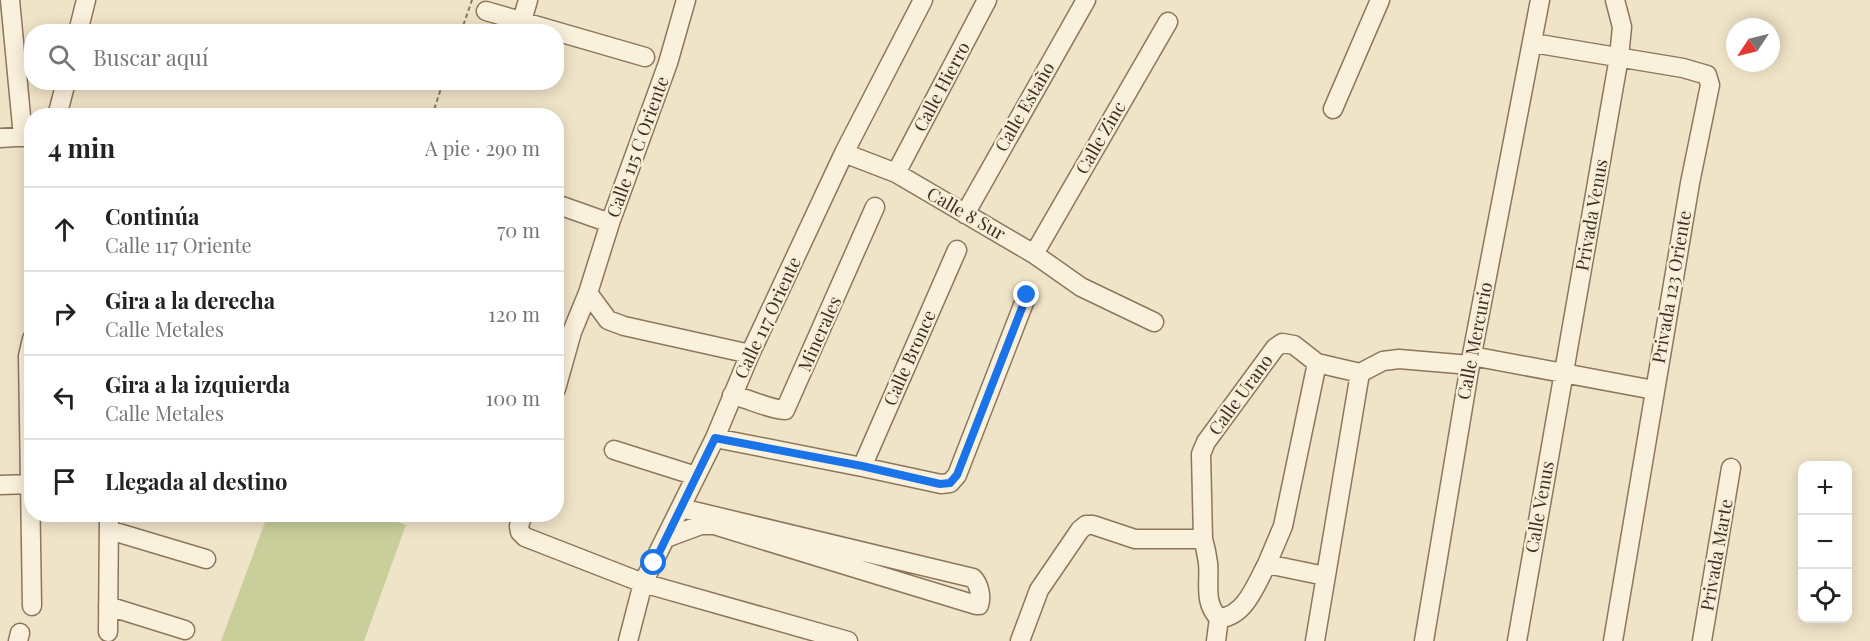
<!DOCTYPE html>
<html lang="es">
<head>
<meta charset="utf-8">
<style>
	body { margin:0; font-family:"Playfair Display",serif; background:#f6f6f6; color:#222 }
	.controls { position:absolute; right:18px; bottom:18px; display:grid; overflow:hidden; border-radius:12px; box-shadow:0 3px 15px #0003 }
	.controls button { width:54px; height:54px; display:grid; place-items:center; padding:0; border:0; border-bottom:2px solid #e0e0e0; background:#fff; color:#222; font:30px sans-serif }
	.compass { position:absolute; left:1726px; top:18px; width:54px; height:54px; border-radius:50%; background:#fff; box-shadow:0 3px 15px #0003; rotate:235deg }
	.stop { position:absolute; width:18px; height:18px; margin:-14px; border:4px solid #1a73e8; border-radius:50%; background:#fff }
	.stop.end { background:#1a73e8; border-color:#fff; box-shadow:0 2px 6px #0008 }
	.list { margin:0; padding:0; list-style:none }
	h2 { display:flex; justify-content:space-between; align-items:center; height:78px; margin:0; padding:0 24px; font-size:26px }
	h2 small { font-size:20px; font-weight:400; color:#767676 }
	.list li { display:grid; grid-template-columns:39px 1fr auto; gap:18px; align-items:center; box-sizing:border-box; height:84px; padding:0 24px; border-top:2px solid #e0e0e0 }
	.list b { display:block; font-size:22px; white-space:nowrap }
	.list p { margin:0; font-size:20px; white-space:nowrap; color:#767676 }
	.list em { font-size:20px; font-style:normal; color:#767676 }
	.icon { flex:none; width:33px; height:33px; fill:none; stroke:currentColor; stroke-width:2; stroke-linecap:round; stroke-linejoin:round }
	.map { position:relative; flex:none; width:1870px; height:641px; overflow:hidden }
	.search { position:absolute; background:#fff; box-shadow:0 3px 15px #0003; left:24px; top:24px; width:540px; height:66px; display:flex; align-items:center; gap:15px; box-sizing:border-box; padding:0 21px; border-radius:24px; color:#767676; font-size:22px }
	.panel { position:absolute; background:#fff; box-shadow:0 3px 15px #0003; left:24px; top:108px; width:540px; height:414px; border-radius:24px }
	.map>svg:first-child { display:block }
	.green { fill:#c9cf9b }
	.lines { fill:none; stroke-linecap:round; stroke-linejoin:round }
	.minor-casing { stroke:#8d765c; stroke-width:21 }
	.path { stroke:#8d765c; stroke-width:2; stroke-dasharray:4.5 3; stroke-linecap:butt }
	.minor { stroke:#faf1dc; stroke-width:18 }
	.route { stroke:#1a73e8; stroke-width:8 }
	.labels { text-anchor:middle; stroke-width:4.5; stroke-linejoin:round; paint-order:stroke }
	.street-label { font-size:18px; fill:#3d2e20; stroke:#f7eed8 }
</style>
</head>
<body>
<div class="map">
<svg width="1870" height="641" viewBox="0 0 1870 641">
	<rect width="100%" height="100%" fill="#f0e4c8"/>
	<path class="green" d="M268 514 377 515 406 525 364 641H221Z"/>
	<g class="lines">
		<defs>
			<path id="minor" d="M10 0 23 137
				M486 11 645 57
				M522 21 528 0
				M78 32 86 0
				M1533 43 1683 68 1707 75 1710 85 1690 183 1613 641
				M1333 109 1380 0
				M57 116 66 82
				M0 138 32 136
				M844 153 896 173 1034 254 1081 287 1154 322
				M896 173 987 0
				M556 204 610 223
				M965 214 1086 0
				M1034 254 1168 22
				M588 293 608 320 624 326 750 354
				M32 339 28 356 32 606
				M1472 356 1654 390
				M556 389 572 332 588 293 610 223 668 63 686 0
				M732 395C750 399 768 409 785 410L875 207
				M715 438 862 467 941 484 950 483 957 475 1027 295
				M614 450 696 476
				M862 467 957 250
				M0 485 32 484
				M523 514 519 526 520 532 525 537 643 583 848 641
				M109 530 206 559
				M666 538 701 525H714L976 605H979C982 597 979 584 973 578L681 508
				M1203 539 1201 454 1206 442 1275 348 1282 343 1294 345 1317 363 1360 373 1383 361 1399 359 1470 365
				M1267 564 1283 526 1317 363
				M108 606 185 630
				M108 632 109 514
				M18 641 20 633
				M628 641 643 583 715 438 750 354 844 153 923 0
				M1020 641 1039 590 1080 530 1086 525H1093L1135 539H1203C1205 546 1207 555 1208 563 1210 582 1203 603 1219 618 1245 617 1256 584 1267 564L1325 576
				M1216 641 1219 618
				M1315 641 1360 373
				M1424 641 1470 365 1540 0
				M1517 641 1619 57 1622 27 1615 0
				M1702 641 1731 468"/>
		</defs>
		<use href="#minor" class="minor-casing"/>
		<path class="path" d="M461 32 472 0
			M432 116 443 82"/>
		<use href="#minor" class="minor"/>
	</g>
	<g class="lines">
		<path class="route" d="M654 563 715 438 862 466 940 484 950 483 957 475 1027 295"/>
	</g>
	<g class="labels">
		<g class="street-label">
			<text transform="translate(942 87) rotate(-62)" y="6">Calle Hierro</text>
			<text transform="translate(1025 107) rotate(-60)" y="6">Calle Estaño</text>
			<text transform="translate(1101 138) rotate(-60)" y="6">Calle Zinc</text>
			<text transform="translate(638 147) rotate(-70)" y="6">Calle 115 C Oriente</text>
			<text transform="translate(966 214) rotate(30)" y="6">Calle 8 Sur</text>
			<text transform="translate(1592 215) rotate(-80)" y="6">Privada Venus</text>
			<text transform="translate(1672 287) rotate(-80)" y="6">Privada 123 Oriente</text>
			<text transform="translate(768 318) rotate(-65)" y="6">Calle 117 Oriente</text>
			<text transform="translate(820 334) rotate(-66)" y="6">Minerales</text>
			<text transform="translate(1475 341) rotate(-79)" y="6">Calle Mercurio</text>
			<text transform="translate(910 358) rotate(-66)" y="6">Calle Bronce</text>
			<text transform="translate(1241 395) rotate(-54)" y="6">Calle Urano</text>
			<text transform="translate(1540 507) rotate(-80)" y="6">Calle Venus</text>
			<text transform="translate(1717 555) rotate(-80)" y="6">Privada Marte</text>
		</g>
	</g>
</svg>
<div class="controls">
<button>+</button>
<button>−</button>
<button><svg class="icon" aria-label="locate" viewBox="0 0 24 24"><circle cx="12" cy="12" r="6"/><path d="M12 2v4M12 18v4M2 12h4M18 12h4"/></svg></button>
</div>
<svg class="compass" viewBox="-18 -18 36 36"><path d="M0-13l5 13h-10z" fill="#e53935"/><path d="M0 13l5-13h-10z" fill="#767676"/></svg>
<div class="stop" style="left:654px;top:563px"></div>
<div class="stop end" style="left:1027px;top:295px"></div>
<div class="search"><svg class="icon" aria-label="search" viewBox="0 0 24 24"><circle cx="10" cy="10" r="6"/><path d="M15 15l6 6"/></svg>Buscar aquí</div>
<section class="panel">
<h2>4 min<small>A pie · 290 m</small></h2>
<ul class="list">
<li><svg class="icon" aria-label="ahead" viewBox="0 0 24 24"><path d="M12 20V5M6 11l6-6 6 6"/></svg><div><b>Continúa</b><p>Calle 117 Oriente</p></div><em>70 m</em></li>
<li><svg class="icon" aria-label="right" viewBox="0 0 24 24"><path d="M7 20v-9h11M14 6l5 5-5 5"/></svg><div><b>Gira a la derecha</b><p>Calle Metales</p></div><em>120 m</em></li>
<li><svg class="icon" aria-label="left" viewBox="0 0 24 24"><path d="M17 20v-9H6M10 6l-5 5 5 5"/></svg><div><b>Gira a la izquierda</b><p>Calle Metales</p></div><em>100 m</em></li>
<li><svg class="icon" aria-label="arrive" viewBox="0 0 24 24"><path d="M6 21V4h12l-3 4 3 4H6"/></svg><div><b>Llegada al destino</b></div></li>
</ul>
</section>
</div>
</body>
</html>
